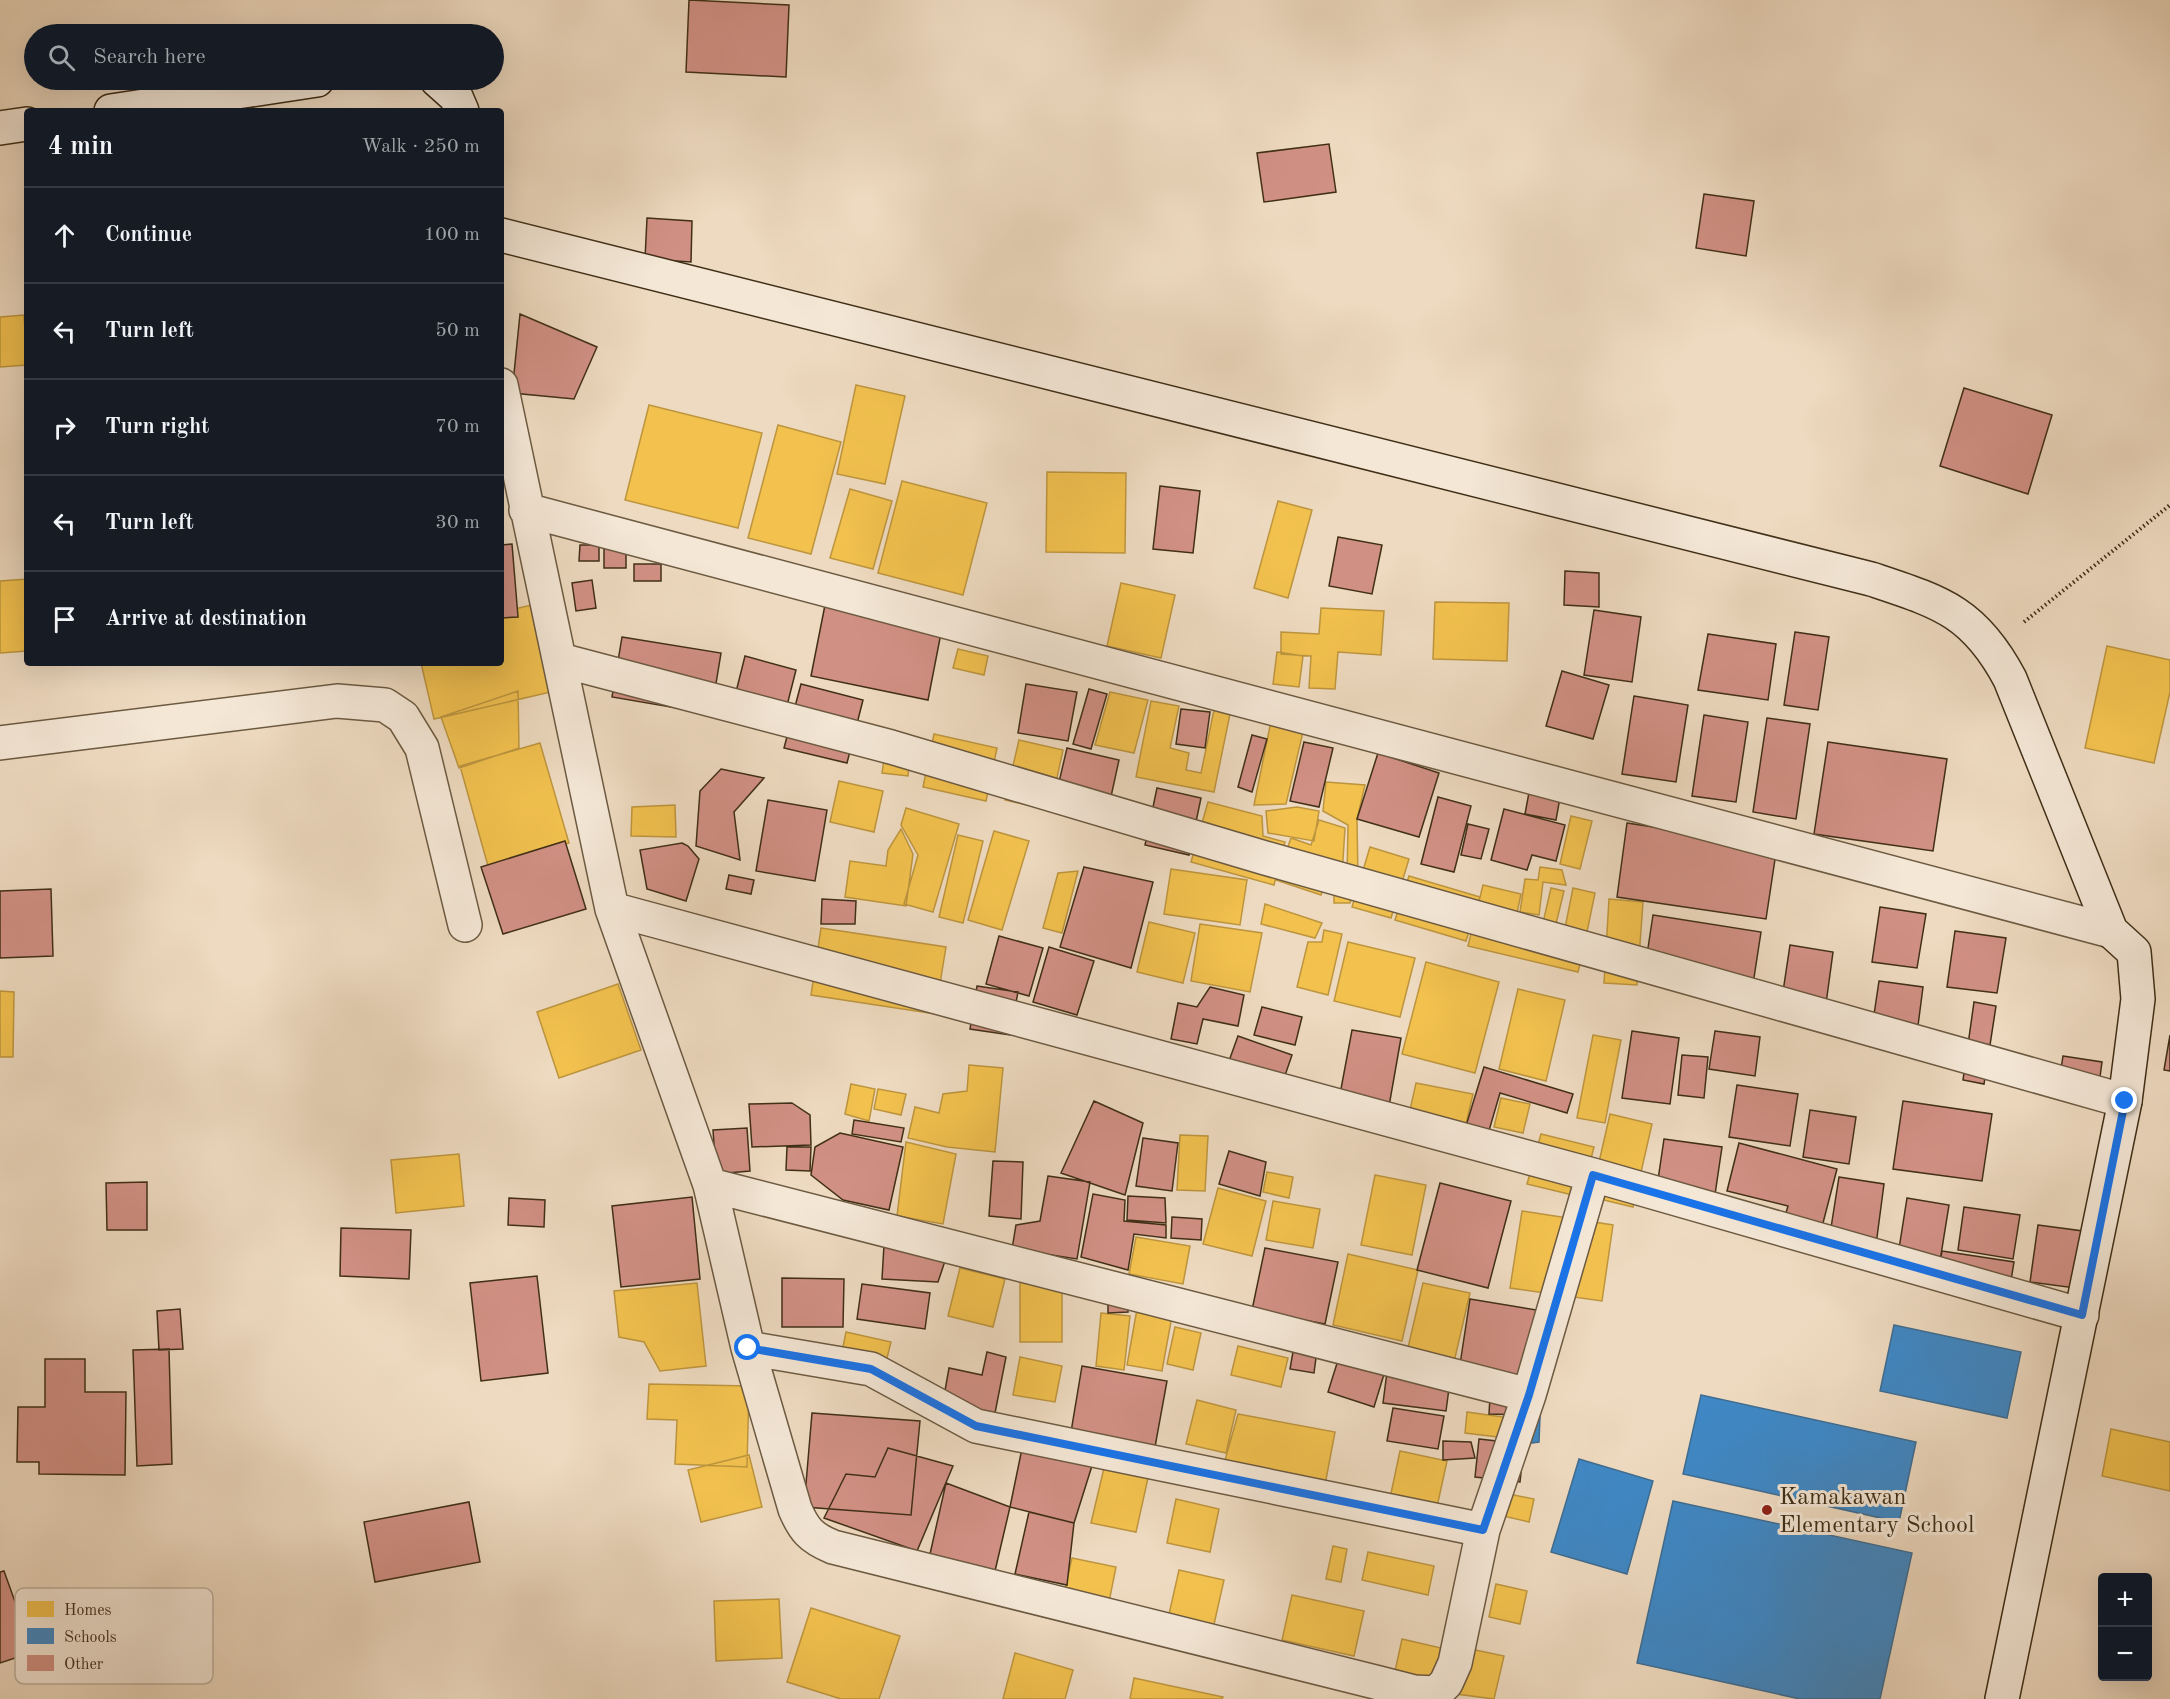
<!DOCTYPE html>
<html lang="en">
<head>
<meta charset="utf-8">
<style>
	body { margin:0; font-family:"Old Standard TT",serif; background:#242831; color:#f1f3f6 }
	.controls { position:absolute; right:18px; bottom:18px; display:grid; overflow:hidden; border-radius:6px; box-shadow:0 6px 24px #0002 }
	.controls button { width:54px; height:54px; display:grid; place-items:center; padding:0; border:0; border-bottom:2px solid #363941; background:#171b24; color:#f1f3f6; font:30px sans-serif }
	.stop { position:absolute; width:18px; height:18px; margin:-14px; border:4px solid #1a73e8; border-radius:50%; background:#fff }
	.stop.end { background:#1a73e8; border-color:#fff; box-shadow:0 2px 6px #0008 }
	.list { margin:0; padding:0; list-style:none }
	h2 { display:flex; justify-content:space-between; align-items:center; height:78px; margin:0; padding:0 24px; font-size:26px }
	h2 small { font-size:20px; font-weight:400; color:#9ea1a6 }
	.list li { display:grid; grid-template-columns:39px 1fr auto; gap:18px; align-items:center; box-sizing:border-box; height:96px; padding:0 24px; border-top:2px solid #363941 }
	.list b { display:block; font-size:22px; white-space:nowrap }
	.list em { font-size:20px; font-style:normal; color:#9ea1a6 }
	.icon { flex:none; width:33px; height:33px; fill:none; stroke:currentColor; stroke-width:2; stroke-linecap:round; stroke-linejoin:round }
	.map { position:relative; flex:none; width:2170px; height:1699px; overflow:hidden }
	.search { position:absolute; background:#171b24; box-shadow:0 6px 24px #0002; left:24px; top:24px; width:480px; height:66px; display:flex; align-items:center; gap:15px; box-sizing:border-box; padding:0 21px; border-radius:33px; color:#9ea1a6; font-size:22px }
	.panel { position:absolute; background:#171b24; box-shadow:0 6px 24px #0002; left:24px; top:108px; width:480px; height:558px; border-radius:6px }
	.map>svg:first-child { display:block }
	.homes { fill:#f2c14e; stroke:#bd953e; stroke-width:1.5 }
	.schools { fill:#3f88c5; stroke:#3f6d91; stroke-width:1.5 }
	.building { fill:#d19084; stroke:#402f17; stroke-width:1.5 }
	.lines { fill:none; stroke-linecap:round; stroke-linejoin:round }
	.street-casing { stroke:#6c5a41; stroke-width:36 }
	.secondary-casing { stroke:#402f17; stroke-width:36 }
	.path { stroke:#402f17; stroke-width:4; stroke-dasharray:1.5 3; stroke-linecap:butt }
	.street { stroke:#f4e7d6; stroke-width:33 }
	.secondary { stroke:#f4e7d6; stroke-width:33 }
	.route { stroke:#1a73e8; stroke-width:8 }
	.poi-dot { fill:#8f2418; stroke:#f4e7d6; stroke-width:2 }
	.labels { text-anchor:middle; stroke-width:6; stroke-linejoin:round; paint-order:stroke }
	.poi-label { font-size:24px; fill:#402f17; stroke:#f4e7d6; text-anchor:start }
	.key { fill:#f4e7d6; stroke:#beb09d; stroke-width:1.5 }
	.key-label { font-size:16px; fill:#402f17 }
</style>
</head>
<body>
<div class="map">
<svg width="2170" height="1699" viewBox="0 0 2170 1699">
	<rect width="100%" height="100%" fill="#eedac0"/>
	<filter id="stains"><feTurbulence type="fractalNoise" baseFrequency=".00333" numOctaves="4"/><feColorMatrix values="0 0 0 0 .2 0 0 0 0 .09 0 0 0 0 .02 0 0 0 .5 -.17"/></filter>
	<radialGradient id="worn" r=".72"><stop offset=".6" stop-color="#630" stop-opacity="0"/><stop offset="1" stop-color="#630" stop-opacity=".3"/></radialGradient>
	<path class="homes" d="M24 315 27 365 0 367V317Z
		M856 385 905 396 885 484 837 474Z
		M649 405 762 433 738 528 625 500Z
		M778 425 841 442 811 554 748 538Z
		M1047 472 1126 473 1125 553 1046 552Z
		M902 481 987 503 963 595 878 573Z
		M850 489 892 501 873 569 830 558Z
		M1278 501 1312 510 1288 598 1254 588Z
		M27 579V651L0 653V581Z
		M1121 583 1175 595 1161 658 1107 646Z
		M1435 602 1509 603 1507 661 1433 659Z
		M536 604 555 691 434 719 421 663H501V612Z
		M1321 608 1384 611 1381 655 1338 652 1335 689 1309 688 1311 656 1281 654V632L1319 634Z
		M2107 646 2170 660V692L2154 763 2085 748Z
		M958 649 988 656 984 675 953 668Z
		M1277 652 1303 656 1299 687 1273 684Z
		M518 691 519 748 459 768 441 717Z
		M1110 692 1148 700 1134 753 1095 745Z
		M1151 701 1179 706 1170 748 1189 753 1186 770 1201 773 1214 710 1230 714 1214 792 1136 777Z
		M1271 721 1303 732 1286 804 1254 805Z
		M934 734 997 748 986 801 923 787Z
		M887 740 911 743 908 776 882 773Z
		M1019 740 1063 750 1050 810 1005 800Z
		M540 743 569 843 488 866 460 766Z
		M839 781 883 791 874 832 830 822Z
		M1326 782 1365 785 1357 819 1358 879 1350 903H1334V881L1347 878 1348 825 1323 811Z
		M1208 802 1262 816 1263 836 1285 842 1274 885 1191 862Z
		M675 805 676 837 631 836 632 807Z
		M1297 807 1319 811 1314 841 1268 833 1266 811Z
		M906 808 959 824 933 912 904 904 918 855 901 825Z
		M1571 816 1592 821 1580 869 1560 864Z
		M1319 820 1345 828 1342 875 1326 881 1321 895 1276 880 1291 838 1311 845Z
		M901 829 913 854 906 906 845 897 850 861 886 866 888 850Z
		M994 831 1029 841 1002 930 968 920Z
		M958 835 983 841 963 923 939 917Z
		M1370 847 1409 859 1391 918 1352 907Z
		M1540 867 1562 870 1566 885 1543 882 1539 915 1520 912 1525 879 1538 880Z
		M1171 869 1247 880 1240 925 1164 914Z
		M1078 871 1062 933 1043 928 1058 873Z
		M1409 876 1480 897 1466 941 1395 920Z
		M1483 885 1521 894 1517 913 1542 927 1551 888 1564 891 1555 928 1587 936 1578 972 1468 946Z
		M1573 888 1595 893 1587 932 1565 928Z
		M1609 899 1643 902 1637 985 1604 983Z
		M1265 904 1322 923 1315 938 1261 924Z
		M1149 922 1195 933 1183 983 1137 972Z
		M1200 924 1262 933 1250 992 1191 981Z
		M821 928 946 947 935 1014 811 995Z
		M1324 930 1342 934 1328 995 1297 987 1308 942H1322Z
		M1348 942 1415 958 1400 1017 1334 1001Z
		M1426 962 1499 982 1475 1073 1402 1054Z
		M618 984 641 1050 559 1078 537 1012Z
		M1518 989 1565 1000 1546 1081 1499 1069Z
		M0 991 14 992 13 1057H0Z
		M1593 1035 1621 1040 1605 1123 1577 1118Z
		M969 1065 1003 1068 995 1152 947 1147 908 1138 915 1107 939 1113 943 1094 967 1091Z
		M1416 1083 1473 1094 1462 1141 1406 1128Z
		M851 1084 875 1089 869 1121 845 1114Z
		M878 1089 906 1094 901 1115 874 1109Z
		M1501 1098 1530 1104 1523 1133 1494 1127Z
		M1610 1114 1652 1124 1633 1207 1591 1197Z
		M1541 1134 1594 1147 1581 1197 1527 1184Z
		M1180 1135 1208 1136 1205 1191 1177 1190Z
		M906 1142 956 1154 943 1224 897 1216Z
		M459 1154 464 1206 396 1213 391 1160Z
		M1267 1172 1293 1177 1289 1198 1263 1192Z
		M1375 1175 1426 1185 1412 1255 1361 1245Z
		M1218 1188 1266 1201 1252 1256 1203 1244Z
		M1273 1201 1320 1209 1313 1248 1266 1240Z
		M1522 1211 1613 1225 1602 1301 1510 1288Z
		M1136 1237 1190 1246 1183 1284 1129 1274Z
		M1348 1254 1418 1270 1402 1341 1333 1325Z
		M960 1268 1005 1279 993 1327 948 1316Z
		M1020 1281H1062V1342H1020Z
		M697 1283 706 1366 660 1371 644 1342 619 1337 614 1291Z
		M1423 1283 1470 1293 1454 1362 1407 1352Z
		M1137 1309 1172 1316 1162 1371 1127 1365Z
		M1101 1313 1130 1316 1124 1370 1096 1366Z
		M1175 1327 1201 1333 1193 1370 1167 1364Z
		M846 1332 891 1342 885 1366 841 1357Z
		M1238 1346 1288 1358 1281 1387 1231 1375Z
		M1020 1357 1062 1366 1055 1402 1013 1395Z
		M649 1384 749 1386 747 1467 675 1464 677 1420 647 1419Z
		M1197 1400 1236 1410 1226 1453 1186 1444Z
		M1467 1412 1524 1420 1522 1440 1465 1433Z
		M1238 1414 1335 1432 1321 1506 1220 1478Z
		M2111 1429 2170 1442V1491L2102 1476Z
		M1400 1451 1447 1461 1437 1507 1390 1498Z
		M749 1455 762 1507 701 1522 688 1470Z
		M1104 1468 1148 1478 1136 1532 1091 1523Z
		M1504 1493 1534 1499 1529 1522 1499 1515Z
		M1176 1499 1219 1509 1210 1552 1167 1543Z
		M1333 1546 1347 1549 1341 1582 1326 1579Z
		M1368 1552 1434 1566 1428 1595 1362 1580Z
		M1072 1558 1116 1567 1107 1612 1062 1602Z
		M1179 1570 1224 1580 1212 1633 1167 1623Z
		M1496 1584 1527 1591 1520 1624 1489 1617Z
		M1292 1595 1364 1611 1354 1656 1282 1640Z
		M779 1599 782 1658 716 1661 714 1601Z
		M811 1608 900 1636 879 1699H841L787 1682Z
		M1402 1639 1441 1648 1433 1684 1394 1676Z
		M1466 1648 1504 1656 1494 1699 1456 1694Z
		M1015 1653 1073 1670 1065 1699H1003Z
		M1134 1678 1223 1697 1222 1699H1130Z"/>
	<path class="schools" d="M1894 1325 2021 1352 2007 1418 1880 1391Z
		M1701 1395 1916 1442 1899 1522 1683 1474Z
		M1524 1417H1540L1539 1442 1524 1444Z
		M1579 1459 1653 1481 1627 1574 1551 1552Z
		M1673 1501 1912 1553 1880 1699H1800L1637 1663Z"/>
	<path class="building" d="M689 0 789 5 786 77 686 72Z
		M1329 144 1336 192 1264 202 1257 153Z
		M1704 194 1754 201 1746 256 1696 248Z
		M647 218 692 221 691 262 645 259Z
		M520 314 597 347 574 399 512 393Z
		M1964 388 2052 415 2028 494 1940 466Z
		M1160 486 1200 491 1193 553 1153 549Z
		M1338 537 1382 545 1372 594 1329 586Z
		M604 539H626V568H604Z
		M512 544 518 617 501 618V545Z
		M580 545H599V561H579Z
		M634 564H661V581H634Z
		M1565 571 1599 573V607L1564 605Z
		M592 580 596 608 576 611 572 583Z
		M825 605 942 628 928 700 811 676Z
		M1594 610 1641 617 1632 682 1584 675Z
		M1795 632 1829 637 1818 710 1784 705Z
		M1708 634 1776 644 1768 700 1698 690Z
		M622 637 721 653 711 714 612 697Z
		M745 656 796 670 780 733 729 720Z
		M1562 671 1609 685 1593 739 1546 726Z
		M801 684 863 700 847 763 784 748Z
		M1026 684 1077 692 1068 741 1018 733Z
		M1089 689 1107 694 1091 749 1073 744Z
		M1634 696 1688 705 1676 782 1622 774Z
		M1181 709 1210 712 1205 748 1176 744Z
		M1704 715 1748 722 1736 802 1692 796Z
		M1767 718 1810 724 1796 819 1753 812Z
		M1252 735 1267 739 1252 792 1238 787Z
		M1304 742 1333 748 1319 807 1290 801Z
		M1828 742 1947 759 1933 851 1814 834Z
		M1067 748 1119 760 1105 824 1052 812Z
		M1378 753 1439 773 1419 837 1357 819Z
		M721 769 764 778 734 812 740 860 696 846 700 791Z
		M1530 787 1561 792 1556 820 1525 814Z
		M1157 788 1201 798 1189 855 1145 845Z
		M1438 797 1471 806 1454 872 1421 864Z
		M768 800 827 810 815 881 756 871Z
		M1504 809 1565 825 1556 861 1532 855 1527 870 1491 860Z
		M1627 823 1777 846 1766 919 1617 897Z
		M1468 824 1489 829 1481 859 1461 855Z
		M565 841 586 909 503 934 481 867Z
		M682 843 688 846 699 859 686 901 647 889 640 850Z
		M1084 867 1153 882 1131 968 1060 947Z
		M729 875 754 880 751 894 726 889Z
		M51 889 53 956 0 958V891Z
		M822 899 856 901 855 924H821Z
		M1880 907 1926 914 1917 968 1872 962Z
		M1653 915 1761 932 1751 997 1643 981Z
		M1955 931 2006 938 1997 993 1947 987Z
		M999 936 1043 948 1029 996 986 984Z
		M1790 945 1833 952 1825 1011 1781 1005Z
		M1049 947 1094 961 1077 1015 1033 1002Z
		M1879 981 1923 987 1916 1041 1871 1035Z
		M977 986 1018 992 1010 1035 970 1029Z
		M1210 987 1244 995 1238 1026 1203 1019 1197 1044 1171 1039 1178 1003 1197 1007Z
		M1974 1002 1996 1006 1984 1084 1963 1080Z
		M1262 1007 1302 1017 1295 1045 1254 1035Z
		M1352 1030 1401 1038 1385 1129 1335 1121Z
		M1632 1031 1679 1038 1670 1104 1622 1098Z
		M1715 1031 1760 1037 1755 1076 1709 1069Z
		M2170 1035V1071L2164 1070Z
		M1238 1036 1292 1055 1280 1090 1225 1072Z
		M1682 1055 1708 1057 1704 1098 1678 1095Z
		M2063 1056 2102 1062 2097 1099 2057 1094Z
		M1484 1067 1573 1094 1567 1113 1500 1093 1488 1134 1458 1152Z
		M1737 1085 1798 1094 1790 1146 1729 1137Z
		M1094 1101 1143 1123 1125 1195 1061 1173Z
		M1903 1101 1992 1114 1982 1181 1893 1169Z
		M792 1103 810 1115 811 1145 752 1147 749 1104Z
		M1810 1110 1856 1117 1849 1164 1803 1157Z
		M854 1120 904 1128 901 1142 852 1134Z
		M747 1128 750 1171 716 1174 713 1130Z
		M840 1133 903 1147 889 1210 843 1200 811 1175 815 1147Z
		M1143 1138 1178 1143 1172 1191 1136 1186Z
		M1664 1139 1722 1147 1712 1215 1654 1207Z
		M1739 1143 1837 1169 1817 1246 1779 1236 1788 1206 1727 1191Z
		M787 1147H811L810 1171 786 1170Z
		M1229 1151 1266 1162 1260 1196 1219 1184Z
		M993 1161 1023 1162 1021 1219 989 1216Z
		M1048 1176 1090 1182 1077 1259 1012 1249 1016 1225 1040 1221Z
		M1839 1177 1884 1184 1874 1260 1827 1253Z
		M147 1182V1230H107L106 1183Z
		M1440 1183 1511 1201 1488 1288 1417 1270Z
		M1093 1194 1125 1200 1124 1221 1166 1225V1238L1134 1234 1128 1270 1081 1257Z
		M1128 1196 1165 1198 1166 1223 1127 1220Z
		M692 1197 700 1279 621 1287 612 1206Z
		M509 1198 545 1200 544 1227 508 1225Z
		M1907 1198 1949 1205 1940 1261 1898 1255Z
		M1964 1207 2020 1215 2013 1259 1958 1250Z
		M1172 1217 1202 1219 1201 1240 1171 1238Z
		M2038 1225 2083 1231 2075 1288 2030 1282Z
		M341 1228 411 1230 409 1279 340 1276Z
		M884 1245 949 1249 938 1282 882 1279Z
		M1265 1248 1338 1262 1325 1324 1252 1310Z
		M1942 1251 2014 1262 2008 1299 1936 1288Z
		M537 1276 548 1373 481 1381 470 1283Z
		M782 1278 844 1279 843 1327H782Z
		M862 1284 930 1293 925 1329 857 1319Z
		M1108 1293H1128V1312L1108 1313Z
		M1470 1299 1555 1313 1542 1385 1459 1371Z
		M180 1309 183 1349 159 1350 157 1311Z
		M1294 1346 1317 1350 1314 1373 1290 1369Z
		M169 1349 172 1464 137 1466 133 1350Z
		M987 1352 1006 1357 995 1413 943 1402 949 1368 982 1375Z
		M1339 1357 1385 1371 1374 1407 1328 1392Z
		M45 1359H85V1392H126L125 1475 39 1474V1462H17L18 1407H45Z
		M1082 1366 1167 1381 1155 1447 1071 1432Z
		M1387 1372 1450 1381 1446 1411 1383 1403Z
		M1490 1397 1527 1415 1489 1414Z
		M1393 1408 1444 1416 1438 1449 1387 1441Z
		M812 1413 920 1421 911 1515 804 1507Z
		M1025 1434 1096 1453 1074 1523 1010 1507Z
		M1479 1439 1524 1444 1520 1482 1475 1477Z
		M1443 1441 1471 1442 1475 1458 1443 1460Z
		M888 1448 953 1466 917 1551 824 1518 846 1474 875 1477Z
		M946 1483 1010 1507 995 1571 930 1554Z
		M469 1502 480 1562 375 1582 364 1522Z
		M1029 1512 1074 1523 1067 1585 1015 1574Z
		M4 1571 33 1652 0 1663V1572Z"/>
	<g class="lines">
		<defs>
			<path id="street" d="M501 385 612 909 710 1185 748 1348 795 1509C804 1530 811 1538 833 1547L1379 1683 1414 1692 1436 1693 1446 1683 1455 1663 1483 1530 1529 1395 1593 1175
				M526 510 2111 931
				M560 660 891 747 1265 858 2125 1101
				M0 743 337 701 385 705 403 717 422 748 465 925
				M612 909 1593 1175 2082 1315
				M710 1185 1529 1395
				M748 1348 871 1369 976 1426 1483 1530"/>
			<path id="secondary" d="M437 80 456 97 462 111
				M111 111 317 80
				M0 128 27 124
				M501 235 1871 579C1940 602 1974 611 2010 679L2111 931 2134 952 2138 999 2125 1101 2002 1699"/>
		</defs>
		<use href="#street" class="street-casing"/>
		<use href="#secondary" class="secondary-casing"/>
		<path class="path" d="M2024 622 2170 505"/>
		<use href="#street" class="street"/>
		<use href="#secondary" class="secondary"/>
	</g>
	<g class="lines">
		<path class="route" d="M748 1348 871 1369 976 1426 1483 1530 1529 1395 1593 1175 2082 1315 2125 1101"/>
	</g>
	<circle class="poi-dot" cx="1767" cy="1510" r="6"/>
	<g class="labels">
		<g class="poi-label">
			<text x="1779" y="1504">Kamakawan<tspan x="1779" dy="28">Elementary School</tspan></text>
		</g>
	</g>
	<rect x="15" y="1588" width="198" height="96" rx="9" class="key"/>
	<rect x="27" y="1601" width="27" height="16" fill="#f2c14e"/>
	<rect x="27" y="1628" width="27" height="16" fill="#3f88c5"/>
	<rect x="27" y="1655" width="27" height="16" fill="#d19084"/>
	<g class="key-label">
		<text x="64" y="1615">Homes</text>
		<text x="64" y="1642">Schools</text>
		<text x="64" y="1669">Other</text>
	</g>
	<rect width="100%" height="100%" filter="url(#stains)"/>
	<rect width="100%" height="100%" fill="url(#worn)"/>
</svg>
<div class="controls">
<button>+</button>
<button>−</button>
</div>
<div class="stop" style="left:748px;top:1348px"></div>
<div class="stop end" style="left:2125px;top:1101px"></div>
<div class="search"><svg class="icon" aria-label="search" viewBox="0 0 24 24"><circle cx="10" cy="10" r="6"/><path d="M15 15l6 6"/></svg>Search here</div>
<section class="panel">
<h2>4 min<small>Walk · 250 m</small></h2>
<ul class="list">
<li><svg class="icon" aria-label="ahead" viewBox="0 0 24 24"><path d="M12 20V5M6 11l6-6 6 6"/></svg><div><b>Continue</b></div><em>100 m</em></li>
<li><svg class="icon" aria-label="left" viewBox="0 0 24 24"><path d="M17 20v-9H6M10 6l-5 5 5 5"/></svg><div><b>Turn left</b></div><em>50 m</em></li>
<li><svg class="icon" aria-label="right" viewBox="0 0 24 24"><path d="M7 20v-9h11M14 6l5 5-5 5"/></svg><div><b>Turn right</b></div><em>70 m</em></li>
<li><svg class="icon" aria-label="left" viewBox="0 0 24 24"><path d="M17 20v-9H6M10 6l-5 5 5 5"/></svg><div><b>Turn left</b></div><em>30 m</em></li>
<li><svg class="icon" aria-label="arrive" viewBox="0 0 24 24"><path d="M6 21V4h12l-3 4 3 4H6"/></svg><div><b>Arrive at destination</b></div></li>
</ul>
</section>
</div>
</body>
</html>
